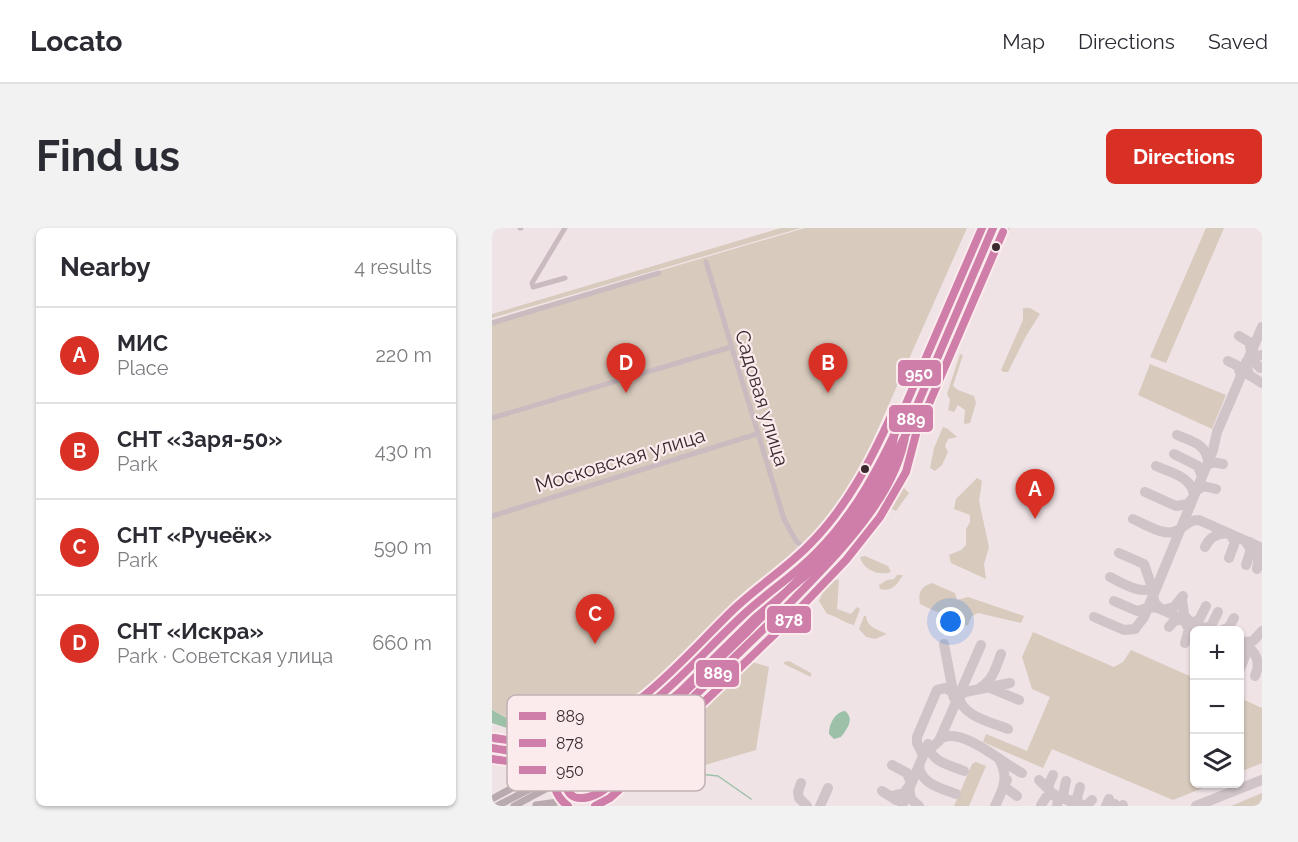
<!DOCTYPE html>
<html lang="en">
<head>
<meta charset="utf-8">
<style>
	body { margin:0; font-family:Raleway,sans-serif; background:#f2f2f3; color:#2b2b33 }
	.controls { position:absolute; right:18px; bottom:18px; display:grid; overflow:hidden; border-radius:9px; box-shadow:0 2px 4px #0004 }
	.controls button { width:54px; height:54px; display:grid; place-items:center; padding:0; border:0; border-bottom:2px solid #e1e1e2; background:#fff; color:#2b2b33; font:30px sans-serif }
	.you { position:absolute; left:459px; top:394px; width:21px; height:21px; margin:-15px; border:4px solid #fff; border-radius:50%; background:#1a73e8; box-shadow:0 0 0 9px #1a73e833 }
	.badge { display:grid; place-items:center; width:39px; height:39px; border-radius:50%; background:#d93025; color:#fff; font-size:20px; font-weight:700 }
	.pin { position:absolute; translate:-50% -50px; filter:drop-shadow(0 2px 3px #0008) }
	.pin::after { content:''; position:absolute; top:32px; width:21px; height:18px; background:inherit; clip-path:polygon(0 0,100% 0,50% 100%) }
	.list { margin:0; padding:0; list-style:none }
	h2 { display:flex; justify-content:space-between; align-items:center; height:78px; margin:0; padding:0 24px; font-size:26px }
	h2 small { font-size:20px; font-weight:400; color:#7c7c81 }
	.list li { display:grid; grid-template-columns:39px 1fr auto; gap:18px; align-items:center; box-sizing:border-box; height:96px; padding:0 24px; border-top:2px solid #e1e1e2 }
	.list b { display:block; font-size:22px; white-space:nowrap }
	.list p { margin:0; font-size:20px; white-space:nowrap; color:#7c7c81 }
	.list em { font-size:20px; font-style:normal; color:#7c7c81 }
	.icon { flex:none; width:33px; height:33px; fill:none; stroke:currentColor; stroke-width:2; stroke-linecap:round; stroke-linejoin:round }
	.map { position:relative; flex:none; width:770px; height:578px; overflow:hidden; border-radius:9px }
	header { display:flex; align-items:center; gap:36px; box-sizing:border-box; height:84px; padding:0 30px; background:#fff; border-bottom:2px solid #e1e1e2 }
	header strong { font-size:28px }
	nav { display:flex; gap:33px; margin-inline-start:auto; font-size:21px }
	.intro { display:flex; align-items:center; justify-content:space-between; box-sizing:border-box; height:144px; padding:0 36px }
	h1 { margin:0; font-size:42px }
	.button { padding:15px 27px; border-radius:9px; background:#d93025; color:#fff; font-size:21px; font-weight:700 }
	main { display:flex; gap:36px; padding:0 36px }
	aside { flex:1; background:#fff; border-radius:9px; box-shadow:0 2px 4px #0004 }
	.map>svg:first-child { display:block }
	.green { fill:#d8cabd }
	.water { fill:#9dc1a8 }
	.lines { fill:none; stroke-linecap:round; stroke-linejoin:round }
	.stream { stroke:#9dc1a8; stroke-width:1.5 }
	.taxiway { stroke:#d0c4c8; stroke-width:10 }
	.minor { stroke:#c9bbbf; stroke-width:5 }
	.major { stroke:#b8aaae; stroke-width:7 }
	.major-bridge { stroke:#b8aaae; stroke-width:7 }
	.bus-1-casing { stroke:#fbebed; stroke-width:12 }
	.bus-2-casing { stroke:#fbebed; stroke-width:12 }
	.bus-3-casing { stroke:#fbebed; stroke-width:12 }
	.bus-1 { stroke:#ce7ea9; stroke-width:8 }
	.bus-2 { stroke:#ce7ea9; stroke-width:8 }
	.bus-3 { stroke:#ce7ea9; stroke-width:8 }
	.bus-dot { fill:#3a292f; stroke:#fbebed; stroke-width:2 }
	.labels { text-anchor:middle; stroke-width:4.5; stroke-linejoin:round; paint-order:stroke }
	.street-label { font-size:20px; fill:#3a292f; stroke:#fbebed }
	.key { fill:#fbebed; stroke:#c1b1b4; stroke-width:1.5 }
	.key-label { font-size:16px; fill:#3a292f }
	.line-badge { stroke:#fbebed; stroke-width:2 }
	.badge-label { font-size:16px; text-anchor:middle; font-weight:bold; fill:#fff }
</style>
</head>
<body>
<header>
<strong>Locato</strong>
<nav><a>Map</a><a>Directions</a><a>Saved</a></nav>
</header>
<div class="intro"><h1>Find us</h1><a class="button">Directions</a></div>
<main>
<aside>
<h2>Nearby<small>4 results</small></h2>
<ul class="list">
<li><span class="badge">A</span><div><b>МИС</b><p>Place</p></div><em>220 m</em></li>
<li><span class="badge">B</span><div><b>СНТ «Заря-50»</b><p>Park</p></div><em>430 m</em></li>
<li><span class="badge">C</span><div><b>СНТ «Ручеёк»</b><p>Park</p></div><em>590 m</em></li>
<li><span class="badge">D</span><div><b>СНТ «Искра»</b><p>Park · Советская улица</p></div><em>660 m</em></li>
</ul>
</aside>
<div class="map">
<svg width="770" height="578" viewBox="0 0 770 578">
	<rect width="100%" height="100%" fill="#efe3e6"/>
	<path class="green" d="M289 0H309L0 90V86Z
		M313 0H475L354 273 320 313 304 316 306 319 222 401 252 373 262 369 283 343 290 344 288 347 243 387 184 446 174 454 173 451 180 441 141 479 99 511 78 505V511H69L13 501H18L20 498 27 495 41 496 56 499 45 495 22 493 0 482V92Z
		M514 0H518L505 32 498 38 469 106 471 108 419 235H416L412 260 417 265 404 283 400 281 390 295 386 294 368 317 364 315 365 313 384 290 385 291 399 274 400 268 403 269 408 262 403 256 423 203 483 62Z
		M714 0H732L674 135 658 129Z
		M531 80H538L548 86 534 108 516 144H511L509 142 531 92Z
		M468 126 471 127 461 158 466 162 482 168 484 175 478 195 472 196 473 182 466 177 462 184 456 182 458 172 455 166Z
		M658 136 734 167 720 201 646 167Z
		M451 199 456 201 465 209 456 211 453 218 456 224 450 237 443 243 438 240 442 220Z
		M485 250 490 253 487 273 497 319 492 336 494 351 459 335 457 327 469 322 474 317V301L478 294V287L462 281 464 271Z
		M359 321 364 322 361 326 363 328 358 334 355 332 340 350 310 380 308 372Z
		M373 328 396 338 399 344C387 348 371 342 368 329Z
		M405 347H411C405 356 401 364 388 361L387 357 395 352 402 351Z
		M343 351 347 352 345 381 359 386 365 379 368 381 362 397C352 395 345 388 335 386L327 373 331 363Z
		M440 355 463 365 465 372 476 369 532 388 529 395 486 385 480 388 476 397 471 398C465 393 466 386 461 382L445 384 428 376C426 365 428 359 440 355Z
		M372 388H374C375 399 386 402 395 406L383 411 374 409 367 401Z
		M541 404 622 439 631 434 639 422 702 450V556H721L681 572 560 521 551 540 491 514 494 506 535 523 558 469 540 461 530 429Z
		M254 432 277 439 264 522 213 537 210 530 182 542 165 522 152 535 148 532 167 511 171 515 170 517 180 526 182 525 186 535 205 525 191 488 247 434Z
		M297 433 319 445V449L292 436V434Z
		M748 470 770 480V535L748 544Z
		M112 534 117 546 112 557C99 566 82 573 74 555Z
		M484 534 494 538 477 578H462L480 536Z
		M770 565V578H739Z"/>
	<path class="water" d="M0 482 22 494 18 501 0 495Z
		M353 483C363 491 355 501 349 509L342 511 337 506C337 496 343 484 353 483Z"/>
	<g class="lines">
		<path class="stream" d="M21 495 76 516
			M153 541 167 539 189 544 226 548 259 571"/>
		<path class="taxiway" d="M747 108 757 114 761 132 768 140
			M770 127 763 128 754 134 757 147 770 155
			M736 133 746 138 749 148
			M685 207C699 213 715 216 716 234
			M682 226 706 238 710 249
			M714 238 721 234 731 236
			M704 263 711 258 724 261
			M653 264 684 278 696 276 702 268C701 249 679 245 664 238
			M641 291C653 296 674 310 686 302 695 297 697 292 707 292L770 320
			M752 312 759 321 754 337
			M758 314 767 327 765 341
			M713 319C718 308 727 304 738 306L743 314 737 330
			M618 349C631 356 654 370 666 356
			M691 368 682 379 670 382 663 375 661 368 721 222 725 204 770 99
			M690 371 692 387 699 395 707 392 714 378
			M622 373 645 383 658 379 666 380 717 403
			M602 389 632 402 643 401 652 389 662 365 652 336 627 325
			M677 399 682 393 691 391 697 401 693 415
			M710 399 712 400 719 398 726 384
			M729 403 737 399 742 390
			M748 415 761 413 770 403
			M452 416 462 469
			M748 418H751L754 426 748 441
			M757 420C766 427 768 437 763 448
			M489 459C501 452 504 439 509 426
			M498 460 527 472
			M462 470 460 464 454 460 445 462 425 509V515L431 527 447 513 489 417
			M516 501C499 494 469 488 467 468L473 464 518 455
			M447 512C467 495 511 536 530 545
			M436 516C438 534 458 537 472 543
			M427 537C428 556 449 560 464 566
			M515 552 513 555 514 560 525 568
			M547 552 561 566 589 578
			M574 553 571 567 575 572H578
			M309 555 306 564 307 570 315 578
			M417 559 419 571 427 578
			M588 559 585 570 587 576 594 578 600 572
			M557 562V556L561 547
			M390 563 404 572
			M399 568 412 565 419 555 415 545 400 537
			M549 577 555 568 562 566 566 572 565 578
			M328 578 336 560
			M410 578 433 523
			M503 578C511 562 517 549 508 533
			M614 578 617 571
			M622 578 623 576
			M631 578V577
			M704 578 770 552"/>
		<path class="minor" d="M28 0H29
			M73 0 40 55 41 59 73 50
			M214 34 292 291 304 313 321 327
			M0 95 167 45
			M0 190 239 119
			M0 288 265 206
			M0 520 44 529 70 532
			M106 578 113 560"/>
		<path class="major" d="M413 207 501 0
			M238 412 326 321 370 267 405 200 491 0
			M243 417C305 357 373 297 408 217
			M109 525 120 540V552
			M67 548 75 564 86 570
			M0 571 77 529 142 489 171 466 250 388 288 355
			M44 577 87 571 108 565 142 528 253 422 340 333 373 292 399 251 411 221 414 203
			M22 578 46 565"/>
		<path class="major-bridge" d="M46 565C81 546 117 529 149 505 184 480 213 448 243 417
			M5 578C53 553 103 529 146 497 180 473 208 442 238 412"/>
		<defs>
			<path id="bus-1" d="M0 520C19 524 45 524 61 537 76 549 69 576 97 569 121 563 137 534 153 517 201 468 251 422 299 374 328 344 357 315 380 282 397 258 410 232 414 203L501 0
				M47 530 66 532 77 529C104 512 132 497 157 477 190 450 218 418 249 389 273 366 302 348 325 324 363 286 388 238 410 190"/>
			<path id="bus-2" d="M0 531C17 534 49 534 58 550 64 561 65 570 76 578
				M46 540 67 542 82 538 154 493 188 464 263 390 332 332 349 314 376 276 399 236 420 194
				M103 578 118 570 127 562 160 524 289 400 354 332 388 289 414 244 424 206 511 4"/>
			<path id="bus-3" d="M2 510C25 514 56 515 73 534 79 541 80 551 86 559L100 557 112 547 146 509 256 403 339 318 384 257 399 224 404 199 490 0
				M48 520 65 521 73 519C100 502 128 487 153 467 185 441 212 410 242 381 266 358 295 340 318 316 355 279 379 232 400 186"/>
		</defs>
		<use href="#bus-1" class="bus-1-casing"/>
		<use href="#bus-2" class="bus-2-casing"/>
		<use href="#bus-3" class="bus-3-casing"/>
		<use href="#bus-1" class="bus-1"/>
		<use href="#bus-2" class="bus-2"/>
		<use href="#bus-3" class="bus-3"/>
	</g>
	<g class="bus-dot">
		<circle cx="504" cy="19" r="5"/>
		<circle cx="373" cy="241" r="5"/>
	</g>
	<g class="labels">
		<g class="street-label">
			<text transform="translate(270 170) rotate(73)" y="7">Садовая улица</text>
			<text transform="translate(128 232) rotate(-17)" y="7">Московская улица</text>
		</g>
	</g>
	<rect x="15" y="467" width="198" height="96" rx="9" class="key"/>
	<rect x="27" y="484" width="27" height="8" fill="#ce7ea9"/>
	<rect x="27" y="511" width="27" height="8" fill="#ce7ea9"/>
	<rect x="27" y="538" width="27" height="8" fill="#ce7ea9"/>
	<g class="key-label">
		<text x="64" y="494">889</text>
		<text x="64" y="521">878</text>
		<text x="64" y="548">950</text>
	</g>
	<g class="line-badge">
		<rect x="405" y="131" width="45" height="28" rx="6" fill="#ce7ea9"/>
		<rect x="396" y="176" width="46" height="29" rx="6" fill="#ce7ea9"/>
		<rect x="274" y="377" width="46" height="29" rx="6" fill="#ce7ea9"/>
		<rect x="203" y="431" width="45" height="29" rx="6" fill="#ce7ea9"/>
	</g>
	<g class="badge-label">
		<text x="427" y="151">950</text>
		<text x="419" y="197">889</text>
		<text x="297" y="398">878</text>
		<text x="226" y="451">889</text>
	</g>
</svg>
<div class="controls">
<button>+</button>
<button>−</button>
<button><svg class="icon" aria-label="layers" viewBox="0 0 24 24"><path d="M12 4l9 5-9 5-9-5zM3 14l9 5 9-5"/></svg></button>
</div>
<div class="you"></div>
<div class="pin badge" style="left:543px;top:291px">A</div>
<div class="pin badge" style="left:336px;top:165px">B</div>
<div class="pin badge" style="left:103px;top:416px">C</div>
<div class="pin badge" style="left:134px;top:165px">D</div>
</div>
</main>
</body>
</html>
